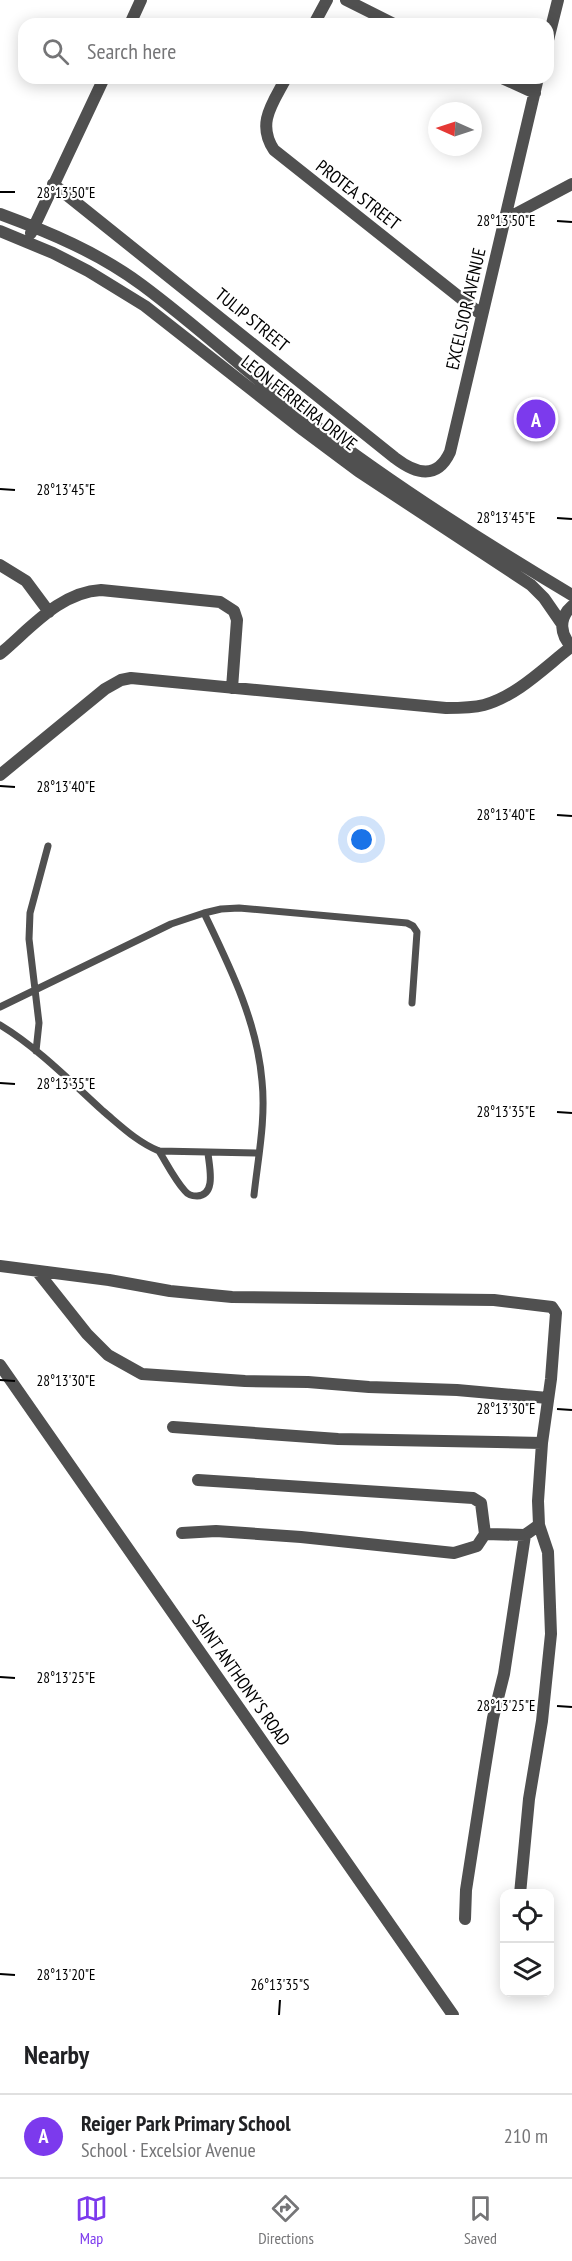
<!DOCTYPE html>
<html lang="en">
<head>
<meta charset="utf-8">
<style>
	body { margin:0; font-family:"PT Sans Narrow",sans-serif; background:#f2f2f2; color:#202124 }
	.controls { position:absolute; right:18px; bottom:18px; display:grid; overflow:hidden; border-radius:12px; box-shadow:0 3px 15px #0003 }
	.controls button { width:54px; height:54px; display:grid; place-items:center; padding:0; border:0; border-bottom:2px solid #e0e0e0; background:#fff; color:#202124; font:30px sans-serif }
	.compass { position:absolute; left:428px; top:102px; width:54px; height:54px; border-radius:50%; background:#fff; box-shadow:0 3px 15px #0003; rotate:273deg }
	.you { position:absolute; left:362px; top:840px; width:21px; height:21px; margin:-15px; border:4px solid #fff; border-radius:50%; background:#1a73e8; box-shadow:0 0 0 9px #1a73e833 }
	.badge { display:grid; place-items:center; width:39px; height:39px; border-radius:50%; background:#7c3aed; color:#fff; font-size:20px; font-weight:700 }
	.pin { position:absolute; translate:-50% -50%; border:3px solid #fff; box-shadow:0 2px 6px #0006 }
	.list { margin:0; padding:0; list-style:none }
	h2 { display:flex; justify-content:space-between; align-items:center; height:78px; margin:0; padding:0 24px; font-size:26px }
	h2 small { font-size:20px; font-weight:400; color:#757577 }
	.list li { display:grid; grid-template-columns:39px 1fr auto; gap:18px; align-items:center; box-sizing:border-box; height:84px; padding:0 24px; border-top:2px solid #e0e0e0 }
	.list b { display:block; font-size:22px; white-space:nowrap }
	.list p { margin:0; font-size:20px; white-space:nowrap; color:#757577 }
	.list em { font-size:20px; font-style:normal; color:#757577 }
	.icon { flex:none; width:33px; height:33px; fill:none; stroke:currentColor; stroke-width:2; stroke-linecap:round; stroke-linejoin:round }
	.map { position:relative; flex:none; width:572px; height:2015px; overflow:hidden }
	.search { position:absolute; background:#fff; box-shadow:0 3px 15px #0003; left:18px; right:18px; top:18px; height:66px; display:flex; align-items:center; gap:15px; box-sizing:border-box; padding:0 21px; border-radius:18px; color:#757577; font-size:22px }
	.sheet { height:162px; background:#fff }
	nav { display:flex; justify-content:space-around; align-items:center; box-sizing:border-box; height:84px; border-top:2px solid #e0e0e0; background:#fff; font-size:16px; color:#757577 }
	nav a { display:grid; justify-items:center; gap:3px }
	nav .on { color:#7c3aed }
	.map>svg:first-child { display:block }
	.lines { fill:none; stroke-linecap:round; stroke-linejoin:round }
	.lane { stroke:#505050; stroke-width:7 }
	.street { stroke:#505050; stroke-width:12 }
	.ticks { fill:none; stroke:#000; stroke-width:2 }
	.labels { text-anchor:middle; stroke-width:4.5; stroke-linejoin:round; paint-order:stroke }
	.street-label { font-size:18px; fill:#000; stroke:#fff }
	.ticks-label { font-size:15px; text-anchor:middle; fill:#000; stroke:#fff; stroke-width:4.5; stroke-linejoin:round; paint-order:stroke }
</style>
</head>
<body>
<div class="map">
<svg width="572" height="2015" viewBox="0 0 572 2015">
	<rect width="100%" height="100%" fill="#fff"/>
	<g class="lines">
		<path class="lane" d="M204 913 221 909 239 908 407 923 413 926 417 932 412 1003
			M0 1007 171 924 204 913C230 967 257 1021 262 1081 266 1119 258 1158 254 1195
			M0 1025C38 1048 70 1081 103 1111 121 1126 137 1142 159 1151L258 1153
			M36 1051 39 1023 29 939 30 913 48 846
			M159 1151C167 1164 175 1180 185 1191 188 1195 192 1196 197 1196 217 1195 209 1166 208 1153"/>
		<path class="street" d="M346 0 394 24
			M130 24 141 0
			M314 24 327 0
			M548 40 558 0
			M286 78C273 103 256 123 274 150L482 315
			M502 78 535 93
			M53 184 395 458C416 474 437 480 450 452L538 78
			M0 214C49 232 99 253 142 285 200 328 253 378 311 422 393 485 483 542 572 595
			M506 219 572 184
			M0 231 53 253 88 271 145 306 303 430 358 471 531 585 544 598 562 624
			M31 233 104 78
			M0 565 26 581 49 612
			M572 606C558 618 560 635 572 647
			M0 654C30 629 60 592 101 590L220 602 234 611 237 620 232 688
			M0 775 105 689 121 680 131 678 446 708C459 708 472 708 484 705 517 696 545 667 571 647
			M0 1266 109 1280 170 1291 232 1297 494 1300 552 1307 556 1313 551 1379 542 1443 538 1501 539 1525 548 1552 551 1634 542 1721 529 1799 520 1894
			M37 1271 87 1334 108 1355 142 1374 245 1381 308 1382 369 1387 457 1390 548 1398
			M0 1365 453 2015
			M173 1427 338 1439 542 1443
			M198 1480 473 1498 481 1503 485 1534 525 1535
			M182 1533 216 1531 301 1537 454 1553 477 1546 485 1534
			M465 1919 466 1890 484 1774 493 1718 504 1674 525 1535 539 1525"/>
	</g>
	<path class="ticks" d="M0 192H15M557 221 572 222M0 489 15 490M557 518 572 519M0 786 15 787M557 815 572 816M0 1083 15 1084M557 1112 572 1113M0 1380 15 1381M557 1409 572 1410M0 1677 15 1678M557 1706 572 1707M0 1974 15 1975M279 2015 280 2000"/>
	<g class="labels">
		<g class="street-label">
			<text transform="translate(358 195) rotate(38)" y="6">PROTEA STREET</text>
			<text transform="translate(466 309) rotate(-77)" y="6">EXCELSIOR AVENUE</text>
			<text transform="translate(252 320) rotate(39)" y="6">TULIP STREET</text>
			<text transform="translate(299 403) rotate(38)" y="6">LEON FERREIRA DRIVE</text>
			<text transform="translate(241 1680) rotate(55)" y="6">SAINT ANTHONY'S ROAD</text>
		</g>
	</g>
	<g class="ticks-label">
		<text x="66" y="198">28°13'50"E</text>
		<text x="506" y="226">28°13'50"E</text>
		<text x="66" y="495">28°13'45"E</text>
		<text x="506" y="523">28°13'45"E</text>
		<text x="66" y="792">28°13'40"E</text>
		<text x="506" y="820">28°13'40"E</text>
		<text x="66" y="1089">28°13'35"E</text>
		<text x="506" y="1117">28°13'35"E</text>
		<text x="66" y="1386">28°13'30"E</text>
		<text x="506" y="1414">28°13'30"E</text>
		<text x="66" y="1683">28°13'25"E</text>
		<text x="506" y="1711">28°13'25"E</text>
		<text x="66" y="1980">28°13'20"E</text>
		<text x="280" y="1990">26°13'35"S</text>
	</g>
</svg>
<div class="controls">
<button><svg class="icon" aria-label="locate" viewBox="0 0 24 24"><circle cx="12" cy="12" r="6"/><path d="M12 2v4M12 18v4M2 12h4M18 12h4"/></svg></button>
<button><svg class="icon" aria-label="layers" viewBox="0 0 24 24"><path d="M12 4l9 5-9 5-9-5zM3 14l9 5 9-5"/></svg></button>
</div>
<svg class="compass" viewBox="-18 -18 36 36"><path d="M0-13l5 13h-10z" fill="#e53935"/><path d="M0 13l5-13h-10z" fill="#757577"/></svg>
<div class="you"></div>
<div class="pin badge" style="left:536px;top:419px">A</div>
<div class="search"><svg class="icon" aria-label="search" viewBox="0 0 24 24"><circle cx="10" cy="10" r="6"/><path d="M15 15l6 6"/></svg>Search here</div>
</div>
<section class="sheet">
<h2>Nearby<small></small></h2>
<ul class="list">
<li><span class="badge">A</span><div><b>Reiger Park Primary School</b><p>School · Excelsior Avenue</p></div><em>210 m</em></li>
</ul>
</section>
<nav>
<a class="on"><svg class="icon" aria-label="map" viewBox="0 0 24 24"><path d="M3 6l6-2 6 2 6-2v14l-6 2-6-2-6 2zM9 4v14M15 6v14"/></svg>Map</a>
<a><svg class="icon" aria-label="directions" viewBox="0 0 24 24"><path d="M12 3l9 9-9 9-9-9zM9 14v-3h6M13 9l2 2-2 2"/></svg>Directions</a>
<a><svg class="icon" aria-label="saved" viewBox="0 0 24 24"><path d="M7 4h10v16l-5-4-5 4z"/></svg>Saved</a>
</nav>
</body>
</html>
